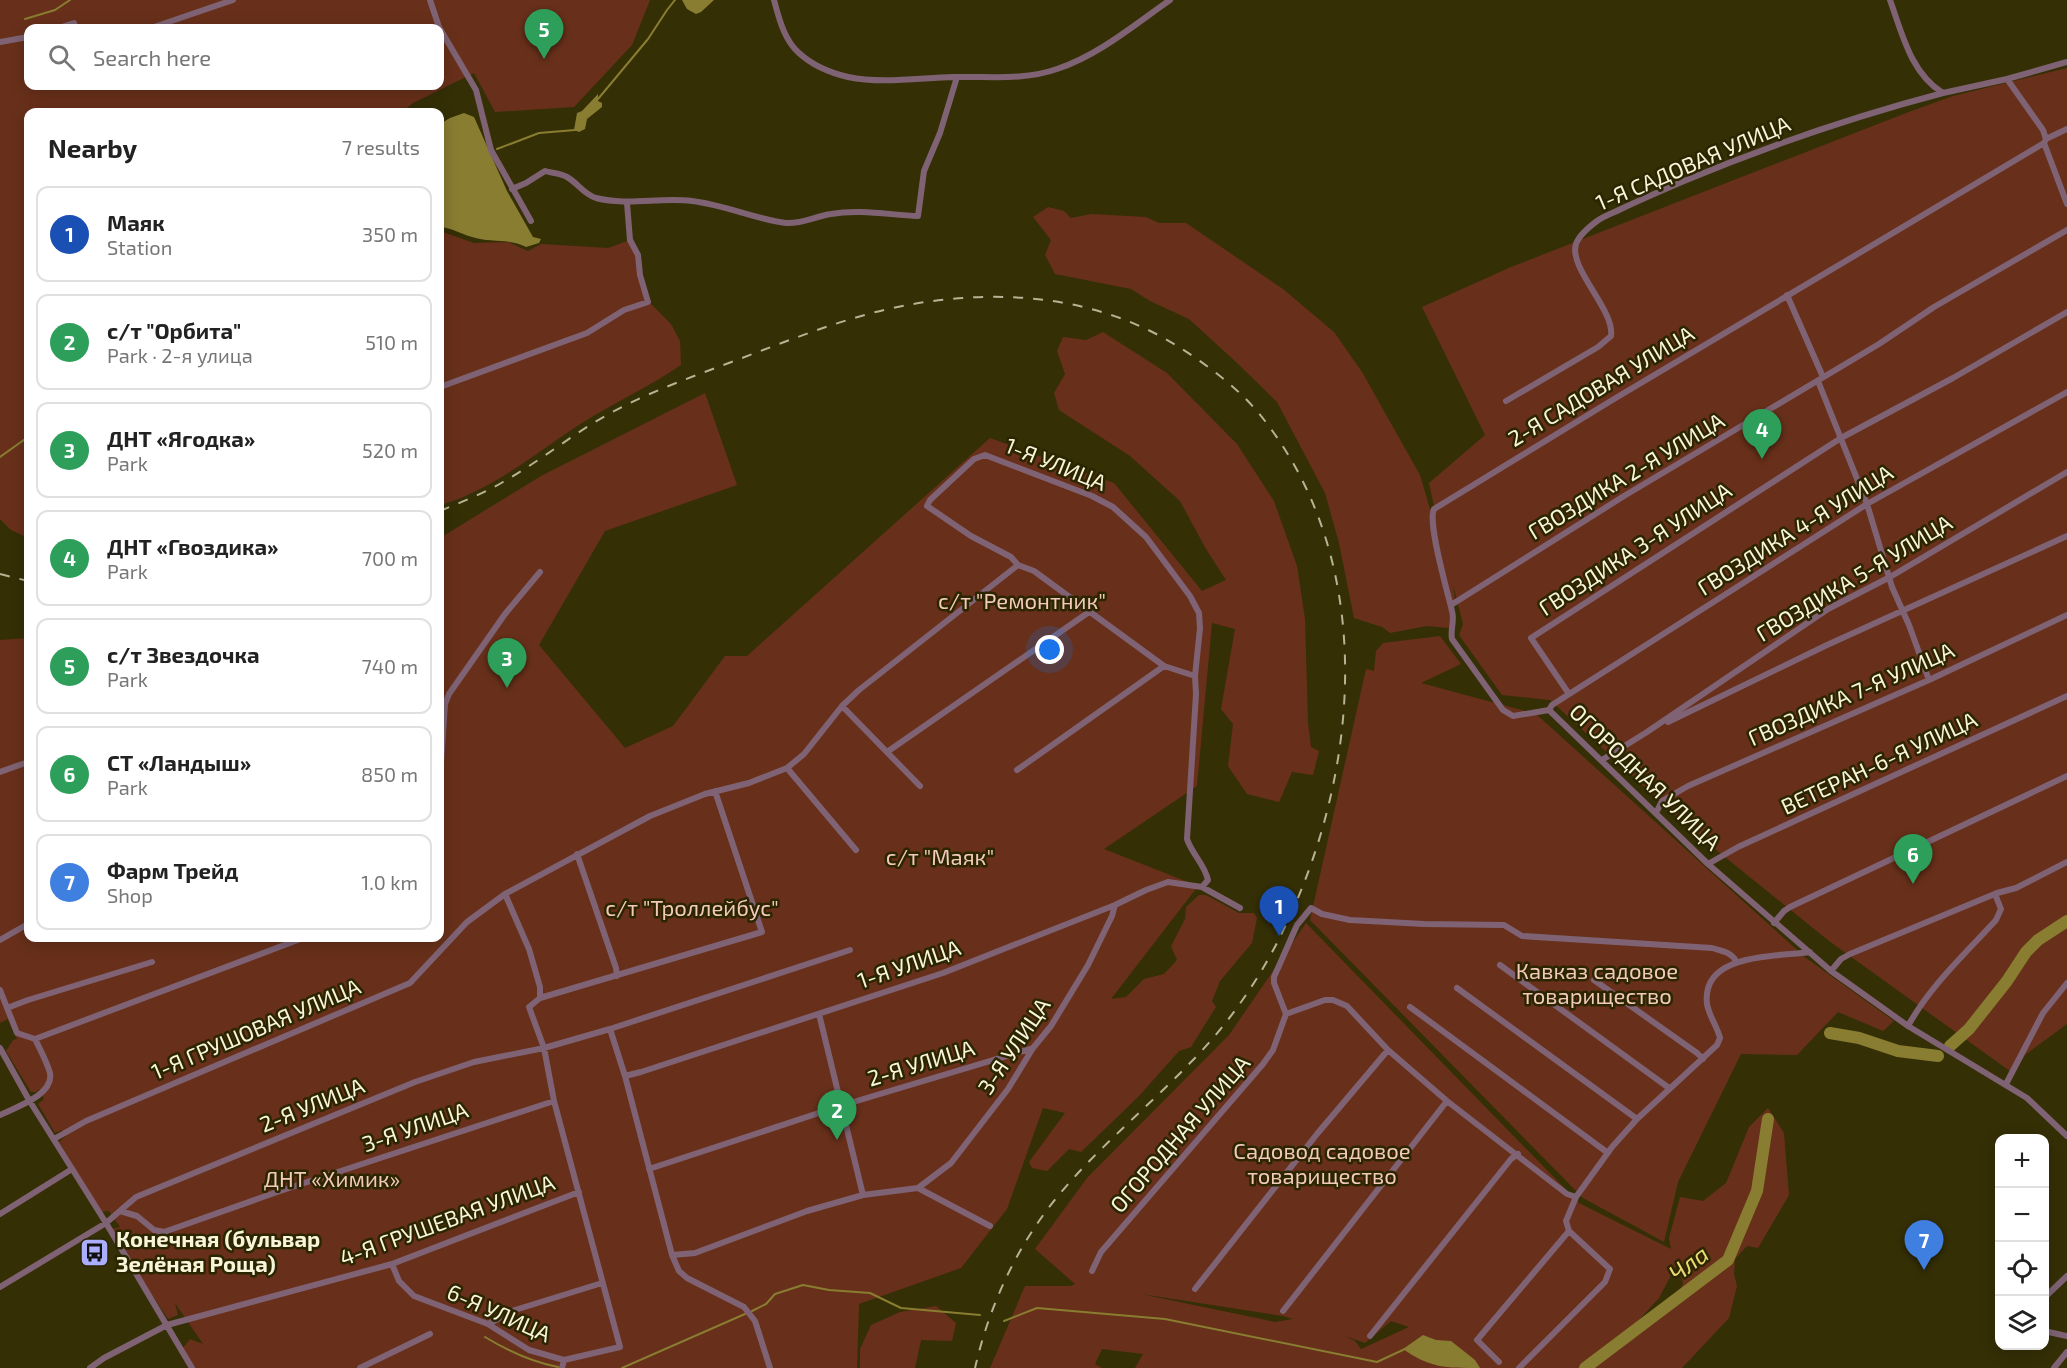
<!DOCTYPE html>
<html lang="en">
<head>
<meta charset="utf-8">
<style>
	body { margin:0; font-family:"Exo 2",sans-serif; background:#f2f2f2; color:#222 }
	.controls { position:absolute; right:18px; bottom:18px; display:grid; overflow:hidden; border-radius:12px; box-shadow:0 3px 15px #0003 }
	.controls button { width:54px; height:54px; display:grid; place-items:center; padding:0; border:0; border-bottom:2px solid #e0e0e0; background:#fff; color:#222; font:30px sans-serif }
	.you { position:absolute; left:1050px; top:650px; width:21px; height:21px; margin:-15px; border:4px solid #fff; border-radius:50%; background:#1a73e8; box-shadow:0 0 0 9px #1a73e833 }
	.badge { display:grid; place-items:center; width:39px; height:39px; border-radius:50%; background:#b45309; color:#fff; font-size:20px; font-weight:700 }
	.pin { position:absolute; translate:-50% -50px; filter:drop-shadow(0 2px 3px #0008) }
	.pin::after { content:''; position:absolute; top:32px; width:21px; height:18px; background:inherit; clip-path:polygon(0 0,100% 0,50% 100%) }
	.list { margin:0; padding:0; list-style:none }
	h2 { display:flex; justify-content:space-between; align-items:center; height:78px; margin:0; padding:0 24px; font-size:26px }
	h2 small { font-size:20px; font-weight:400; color:#767676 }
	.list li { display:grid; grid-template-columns:39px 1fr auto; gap:18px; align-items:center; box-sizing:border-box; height:96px; margin:0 12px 12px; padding:0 12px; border:2px solid #e0e0e0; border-radius:12px }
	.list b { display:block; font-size:22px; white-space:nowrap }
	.list p { margin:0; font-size:20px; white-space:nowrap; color:#767676 }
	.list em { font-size:20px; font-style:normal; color:#767676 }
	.icon { flex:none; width:33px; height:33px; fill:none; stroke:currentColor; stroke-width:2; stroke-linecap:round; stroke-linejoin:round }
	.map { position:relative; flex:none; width:2067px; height:1368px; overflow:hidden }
	.search { position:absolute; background:#fff; box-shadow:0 3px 15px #0003; left:24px; top:24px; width:420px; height:66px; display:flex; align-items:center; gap:15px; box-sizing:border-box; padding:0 21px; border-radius:12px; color:#767676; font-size:22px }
	.panel { position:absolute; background:#fff; box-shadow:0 3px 15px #0003; left:24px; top:108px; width:420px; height:834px; border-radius:12px }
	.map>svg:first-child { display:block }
	.green { fill:#68301a; fill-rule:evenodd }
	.water { fill:#897d31 }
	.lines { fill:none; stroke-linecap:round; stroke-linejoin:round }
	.stream { stroke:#897d31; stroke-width:2 }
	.river { stroke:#897d31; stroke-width:12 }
	.minor { stroke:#7f6374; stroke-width:6 }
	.rail { stroke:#b7b393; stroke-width:2; stroke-dasharray:10 10; stroke-linecap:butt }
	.labels { text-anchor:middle; stroke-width:5; stroke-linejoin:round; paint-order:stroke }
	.street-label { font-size:22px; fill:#f9f5da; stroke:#2b2500 }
	.park-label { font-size:22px; fill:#f2c9bb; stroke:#2b2500 }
	.poi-label { font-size:22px; font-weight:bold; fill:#f9f5da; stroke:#2b2500; text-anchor:start }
	.water-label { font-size:24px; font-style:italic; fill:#e9d970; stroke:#2b2500 }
</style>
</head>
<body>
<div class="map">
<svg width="2067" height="1368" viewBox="0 0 2067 1368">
	<rect width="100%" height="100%" fill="#352f06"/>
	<path class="green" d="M0 0H650L632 45 574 107 495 112 474 73 413 103 402 112H28V538L11 530 0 519ZM28 28H440V86H28Z
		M2067 68V1024L2025 1055 2014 1074 1829 941 1689 828 1550 700 1502 695 1459 635 1463 624 1453 585 1455 600 1449 628 1427 626 1390 633 1382 627 1354 618 1339 543 1325 493 1277 402 1236 362 1189 319 1150 301 1131 289 1055 274 1045 255 1051 240 1033 217 1048 207 1064 211 1071 218 1091 214 1146 217 1159 223H1186L1283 289 1334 332 1362 372 1420 475 1430 509 1435 511 1429 483 1485 435 1422 307 1511 267 1906 113 1953 96Z
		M440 231 474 243 508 242 528 251 541 244 608 248 630 240 638 255 648 301 671 324 680 341 681 365C652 385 620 400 590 418 541 448 495 490 440 505Z
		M1103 332 1167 373 1237 444 1274 501 1297 566 1305 619 1308 722 1311 747 1319 751 1313 775 1292 772 1279 802 1247 794 1228 766 1233 724 1221 709 1235 629 1212 623 1197 786 1104 849 1198 886 1111 999 1126 997 1144 979 1164 974 1177 960 1171 946 1185 919 1186 907 1199 895H1206L1239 913H1254L1257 918 1252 943 1220 981 1212 1001 1216 1007 1191 1047 1179 1051 1139 1096 1081 1152 1069 1149 1047 1171 1032 1168 1029 1162 1065 1113 1043 1108 1007 1209 961 1268 859 1304 857 1368H194L182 1349 190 1339 203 1344 175 1303 178 1315 168 1319 111 1233 112 1229 120 1227 109 1211 101 1212 59 1142 66 1136 62 1130 55 1133 38 1104 44 1099 39 1089 36 1092H31L6 1051 13 1040 17 1039 8 1019 0 1023V640L28 638V938H440V538L541 476 705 393 737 485 605 531 539 645 625 748 673 726 725 656H747L990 438 1114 483 1202 591 1226 580 1206 549 1180 501 1130 456 1059 410 1054 393 1065 374 1057 351 1063 337 1086 340Z
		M1440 636 1461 664 1421 683 1536 714 1806 958 1894 1021 1883 1031 1838 1012 1797 1055 1741 1054 1678 1182 1664 1242 1583 1198 1310 920 1366 669 1374 671 1376 651 1383 643Z
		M1306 923 1579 1203 1671 1249 1669 1238 1680 1197 1703 1201 1726 1183 1749 1127 1768 1108 1784 1133 1789 1195 1758 1248 1747 1246 1735 1259 1734 1274 1737 1286 1729 1318 1682 1368H1135L1143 1354 1102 1349 1095 1364 1102 1368H990L1025 1286H1071L1075 1284 1035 1249 1087 1178 1229 1035ZM1677 1264 1683 1283 1678 1296 1670 1297 1637 1322 1659 1298ZM1141 1294 1283 1316 1293 1319 1275 1322ZM1391 1321 1409 1327 1361 1349 1355 1341 1345 1336 1365 1343Z
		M936 1306 956 1323 952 1341 921 1340 915 1368H860V1349L871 1325 900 1312Z"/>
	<path class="water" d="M682 0H714L701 12 696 14 687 9Z
		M598 94V101L602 103V107L587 119 585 129 579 132 574 130 577 113 582 111Z
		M464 113 474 117 507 191 533 237 541 239 539 243 526 247C509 238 490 243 472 237 461 234 452 228 440 227V124L450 118Z
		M1423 1335 1436 1340 1451 1341 1475 1360 1480 1368C1445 1368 1430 1368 1403 1349Z"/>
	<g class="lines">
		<path class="stream" d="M25 19 55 10 70 0
			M598 99 648 39 667 10 675 0
			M497 149 539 133 575 130
			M0 457 28 437
			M752 1311 766 1304 775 1294 803 1285 829 1290 870 1293 901 1308 980 1315
			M1004 1321 1037 1308 1165 1319 1377 1362 1405 1349
			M485 1337C508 1351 531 1362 558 1367
			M622 1368 745 1314"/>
		<path class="river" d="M1830 1033 1859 1038 1898 1051 1938 1056
			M1950 1046 1969 1029 2007 981 2026 952 2038 940 2067 921
			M1585 1368 1728 1260 1757 1191 1768 1119"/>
		<path class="minor" d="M430 0 439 27 476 90 491 150 531 221
			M774 0C779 18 784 40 799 53 812 65 831 73 848 77 881 84 919 78 953 77 988 76 1023 81 1057 69 1099 55 1134 25 1170 0
			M1890 0C1902 33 1911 74 1943 93L2007 79 2067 62
			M58 28 74 23 76 28
			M151 28 233 0
			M0 42 28 37
			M2007 79 2043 130 2046 139 2044 143 2067 204
			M2046 139 2067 129
			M2044 143 1614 399 1434 509C1427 523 1448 593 1452 611 1455 621 1450 629 1452 639L1503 710 1513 716 1549 710 1708 864 1831 971 1908 1026 2027 1098 2067 1136
			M512 189 526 183 545 171C551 173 561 173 567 177 578 183 583 194 596 198 628 206 660 197 692 201 725 205 755 219 786 223 802 224 816 216 831 214 860 209 890 215 918 216L924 171 940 133 957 77
			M1787 295 1823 377
			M1818 381 1867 504 1892 587 1909 625 1929 680
			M440 387 587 333 624 310 648 302 640 275 638 255 630 240 627 203
			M1506 401 1598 347 1611 336C1615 310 1568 268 1576 244 1579 235 1589 227 1597 221 1604 216 1613 213 1621 209 1642 199 1663 190 1684 181 1768 146 1855 116 1943 93
			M1451 605 1624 496 1879 344 1934 307 2067 230
			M1195 676 1164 666 1034 571 1018 565 1011 557 971 536 927 506 930 500 974 459 985 455 1092 496 1113 507 1146 537 1190 596 1199 613 1200 628 1195 676 1196 694 1187 839C1192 854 1205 865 1208 880L1202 887
			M1569 694 1531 638 1841 438 1953 378 2067 312
			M842 706 920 786
			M1549 710 1552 705 1867 504 2067 392
			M1668 722 1827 645 2067 536
			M887 752 1089 612
			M1602 760 1647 732 1828 609 1890 577 2067 472
			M787 768 856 850
			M1017 770 1164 666
			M0 772 28 762
			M440 778 445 704 449 694 505 614 540 572
			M1656 813 1662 801 1688 786 1929 680 2067 615
			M577 854 616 968 617 976
			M1708 864 1738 847 2067 696
			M505 894 529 949 540 987V998
			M1774 923 1784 911 1790 907 2067 776
			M0 940 28 924
			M1500 965 1669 1088
			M1831 971 1841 959 1850 954 1997 893 2016 888 2067 862
			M1594 980 1697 1053 1703 1059
			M1457 988 1637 1119
			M0 990 17 1033 35 1039
			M1410 1007 1608 1153
			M7 1008 28 1000 152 962
			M819 1014 863 1195
			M1286 1014 1274 983V977L1297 925 1311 908 1322 914 1350 920 1424 924 1504 925 1522 936 1712 948C1722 951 1731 952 1736 961
			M1908 1026C1930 986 1965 954 1996 920L2001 909 1995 894
			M610 1029 625 1076 672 1255 679 1271 687 1278 744 1307 755 1321 770 1368
			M35 1039 303 938
			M0 1048 29 1100 106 1223 192 1368
			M625 1076 641 1072 943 973 1115 905 1146 890 1168 882 1202 887 1240 908
			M2006 1084 2043 1013 2067 983
			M0 1115C16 1107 54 1095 50 1073 47 1062 40 1049 35 1039
			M54 1139 86 1121 410 983 467 922 505 894 650 816 705 794 749 783 787 768 804 754 842 706 859 690 1018 565
			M649 1169 840 1106 1033 1048
			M918 1188 951 1163 1008 1089 1033 1048 1051 1026 1088 965 1112 916 1115 905
			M120 1211 137 1216 154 1230 164 1232 280 1191 554 1101
			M0 1214 72 1169
			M672 1255 695 1253 807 1211 863 1195 918 1188 990 1226
			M392 1264 399 1281 414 1296 488 1324 529 1350 564 1360 562 1368
			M1092 1271 1101 1252 1263 1064 1273 1050 1286 1014 1325 1000H1333L1347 1006 1388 1050 1447 1101 1567 1194 1576 1197
			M0 1287 106 1223 136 1197 415 1082 474 1062 544 1048 610 1029 850 950
			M1195 1289 1317 1134 1388 1050
			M2044 1298 2067 1276
			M1283 1311 1447 1101
			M488 1324 515 1310 602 1283
			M2044 1331 2067 1336
			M1370 1336 1511 1159 1518 1154
			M564 1360 620 1347 554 1101 544 1048 529 1007 540 998 762 932 715 791
			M1499 1362 1477 1340 1569 1231
			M90 1368 104 1358 167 1325 392 1264 579 1192
			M360 1368 430 1334
			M1519 1368 1605 1282 1610 1269 1569 1231 1566 1221 1576 1197 1612 1147 1637 1119 1717 1045 1720 1038C1717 1026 1709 1016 1707 1004 1701 953 1775 957 1810 952
			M2054 1368 2067 1352"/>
		<path class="rail" d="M440 511C461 502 483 494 503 482 535 464 564 441 595 422 641 394 692 377 742 358 798 337 854 314 913 304 1006 288 1102 297 1182 349 1213 369 1243 392 1265 421 1378 567 1360 775 1282 933 1259 980 1227 1026 1190 1063 1142 1113 1085 1158 1044 1214 1010 1261 988 1312 975 1368
			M0 574 28 581"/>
	</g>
	<defs>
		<symbol id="bus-square" viewBox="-11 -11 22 22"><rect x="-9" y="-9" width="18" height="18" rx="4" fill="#abaffb" stroke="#2b2500"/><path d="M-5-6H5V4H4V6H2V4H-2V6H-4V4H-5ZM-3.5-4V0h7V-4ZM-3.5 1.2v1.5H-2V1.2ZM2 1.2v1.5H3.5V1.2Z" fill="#111"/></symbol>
	</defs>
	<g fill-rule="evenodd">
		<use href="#bus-square" x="78" y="1236" width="33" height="33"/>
	</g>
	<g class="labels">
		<g class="street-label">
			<text transform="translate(1693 163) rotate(-23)" y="8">1-Я САДОВАЯ УЛИЦА</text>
			<text transform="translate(1601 386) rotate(-31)" y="8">2-Я САДОВАЯ УЛИЦА</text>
			<text transform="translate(1056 464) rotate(22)" y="8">1-Я УЛИЦА</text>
			<text transform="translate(1626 476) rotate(-31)" y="8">ГВОЗДИКА 2-Я УЛИЦА</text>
			<text transform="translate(1795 530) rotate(-32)" y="8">ГВОЗДИКА 4-Я УЛИЦА</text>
			<text transform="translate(1635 549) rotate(-33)" y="8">ГВОЗДИКА 3-Я УЛИЦА</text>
			<text transform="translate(1854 578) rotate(-31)" y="8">ГВОЗДИКА 5-Я УЛИЦА</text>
			<text transform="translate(1851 694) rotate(-24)" y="8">ГВОЗДИКА 7-Я УЛИЦА</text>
			<text transform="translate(1879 763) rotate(-25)" y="8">ВЕТЕРАН-6-Я УЛИЦА</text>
			<text transform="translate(1645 777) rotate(44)" y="8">ОГОРОДНАЯ УЛИЦА</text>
			<text transform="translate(909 964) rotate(-19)" y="8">1-Я УЛИЦА</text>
			<text transform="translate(256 1029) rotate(-23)" y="8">1-Я ГРУШОВАЯ УЛИЦА</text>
			<text transform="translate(1014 1046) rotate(-56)" y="8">3-Я УЛИЦА</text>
			<text transform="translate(921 1063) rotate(-17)" y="8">2-Я УЛИЦА</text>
			<text transform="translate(312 1105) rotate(-22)" y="8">2-Я УЛИЦА</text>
			<text transform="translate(415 1127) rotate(-19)" y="8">3-Я УЛИЦА</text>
			<text transform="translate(1180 1134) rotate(-49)" y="8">ОГОРОДНАЯ УЛИЦА</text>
			<text transform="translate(447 1220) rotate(-20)" y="8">4-Я ГРУШЕВАЯ УЛИЦА</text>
			<text transform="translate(499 1313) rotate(24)" y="8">6-Я УЛИЦА</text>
		</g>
		<g class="park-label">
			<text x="1022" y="609">с/т "Ремонтник"</text>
			<text x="940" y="865">с/т "Маяк"</text>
			<text x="692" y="916">с/т "Троллейбус"</text>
			<text x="1597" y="979">Кавказ садовое<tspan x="1597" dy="25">товарищество</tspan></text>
			<text x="1322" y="1159">Садовод садовое<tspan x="1322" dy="25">товарищество</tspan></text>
			<text x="332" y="1187">ДНТ «Химик»</text>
		</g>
		<g class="poi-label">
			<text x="116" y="1247">Конечная (бульвар<tspan x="116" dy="25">Зелёная Роща)</tspan></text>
		</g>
		<g class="water-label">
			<text transform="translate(1689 1264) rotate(-37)" y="8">Чла</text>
		</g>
	</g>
</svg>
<div class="controls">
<button>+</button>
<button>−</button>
<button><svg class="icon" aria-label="locate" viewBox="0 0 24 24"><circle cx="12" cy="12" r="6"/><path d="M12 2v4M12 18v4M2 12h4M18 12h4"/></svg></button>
<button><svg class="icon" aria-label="layers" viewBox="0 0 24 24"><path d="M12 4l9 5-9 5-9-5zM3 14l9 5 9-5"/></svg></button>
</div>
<div class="you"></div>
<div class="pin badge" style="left:1279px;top:936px;background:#1a4fb4">1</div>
<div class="pin badge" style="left:837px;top:1140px;background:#2e9e5b">2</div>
<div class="pin badge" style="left:507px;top:688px;background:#2e9e5b">3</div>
<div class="pin badge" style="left:1762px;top:459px;background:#2e9e5b">4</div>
<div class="pin badge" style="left:544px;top:59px;background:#2e9e5b">5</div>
<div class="pin badge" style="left:1913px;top:884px;background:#2e9e5b">6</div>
<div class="pin badge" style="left:1924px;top:1270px;background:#3f7fe0">7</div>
<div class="search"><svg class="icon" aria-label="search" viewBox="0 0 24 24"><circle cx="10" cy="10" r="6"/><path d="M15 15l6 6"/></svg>Search here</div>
<section class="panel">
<h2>Nearby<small>7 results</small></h2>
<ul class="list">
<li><span class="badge" style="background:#1a4fb4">1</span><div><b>Маяк</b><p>Station</p></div><em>350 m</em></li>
<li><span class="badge" style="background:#2e9e5b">2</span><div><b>с/т &quot;Орбита&quot;</b><p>Park · 2-я улица</p></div><em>510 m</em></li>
<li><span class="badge" style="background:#2e9e5b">3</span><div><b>ДНТ «Ягодка»</b><p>Park</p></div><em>520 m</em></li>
<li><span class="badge" style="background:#2e9e5b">4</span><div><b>ДНТ «Гвоздика»</b><p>Park</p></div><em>700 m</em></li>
<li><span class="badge" style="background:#2e9e5b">5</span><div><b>с/т Звездочка</b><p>Park</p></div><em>740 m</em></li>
<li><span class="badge" style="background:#2e9e5b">6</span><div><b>СТ «Ландыш»</b><p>Park</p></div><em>850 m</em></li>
<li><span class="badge" style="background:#3f7fe0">7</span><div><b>Фарм Трейд</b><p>Shop</p></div><em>1.0 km</em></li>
</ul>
</section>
</div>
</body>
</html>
